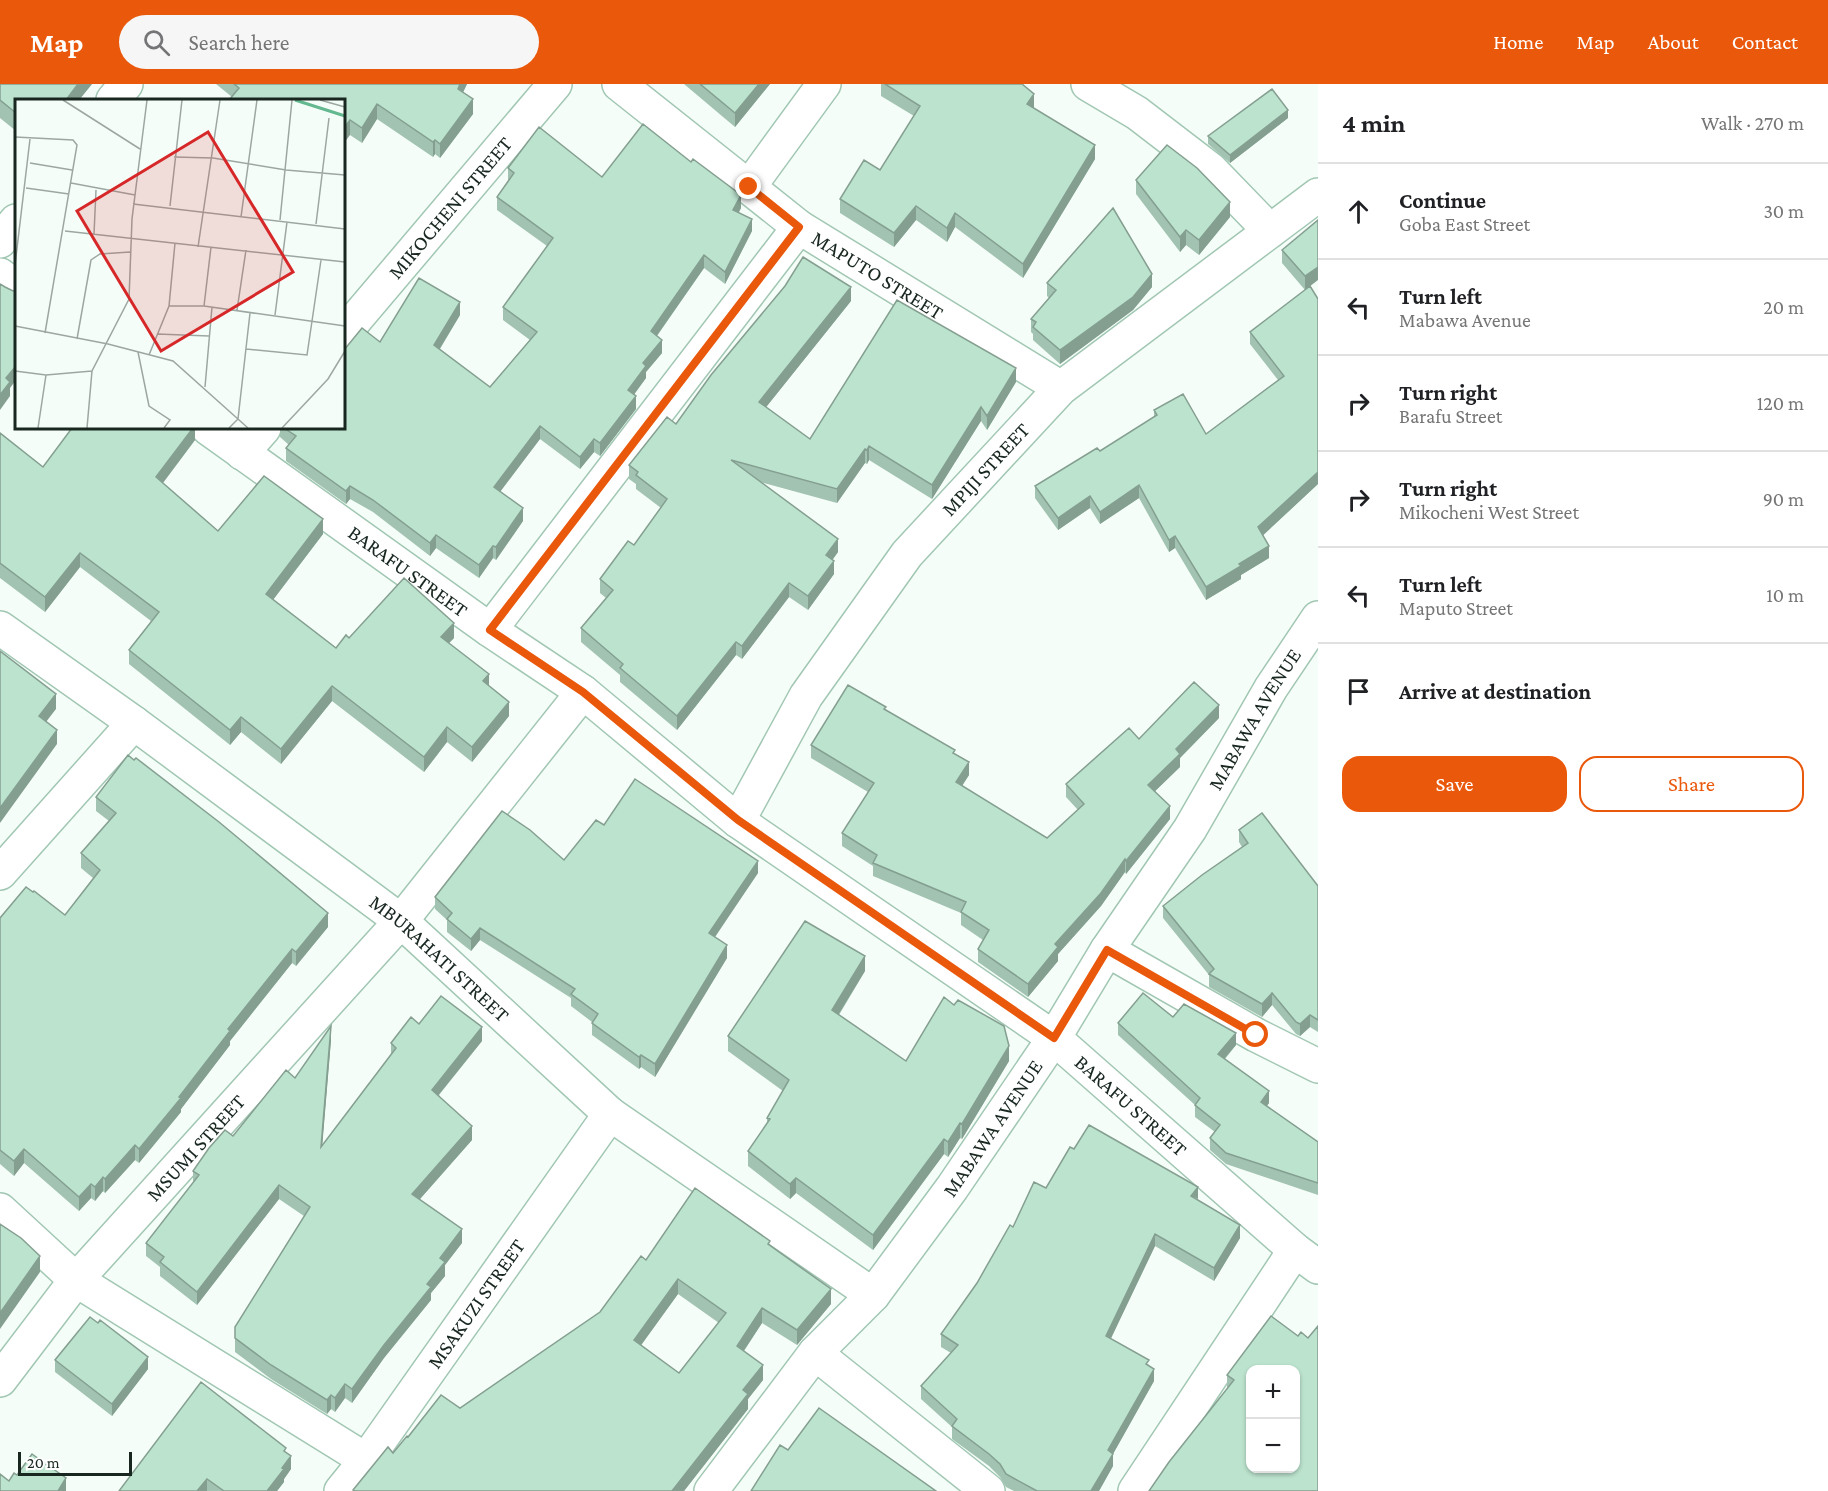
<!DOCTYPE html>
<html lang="en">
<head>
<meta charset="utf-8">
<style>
	body { margin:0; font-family:"Crimson Pro",serif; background:#f6f6f6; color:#202124 }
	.controls { position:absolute; right:18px; bottom:18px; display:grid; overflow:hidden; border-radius:12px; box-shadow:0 2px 4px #0004 }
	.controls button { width:54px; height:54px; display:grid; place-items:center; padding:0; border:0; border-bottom:2px solid #e0e0e0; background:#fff; color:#202124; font:30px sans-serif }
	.scale { position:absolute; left:18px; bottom:15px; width:114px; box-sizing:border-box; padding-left:6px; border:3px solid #18271f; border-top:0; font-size:16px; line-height:21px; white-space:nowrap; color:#18271f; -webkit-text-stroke:4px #fff; paint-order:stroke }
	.stop { position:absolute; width:18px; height:18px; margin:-14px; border:4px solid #ea580c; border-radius:50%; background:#fff }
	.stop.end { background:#ea580c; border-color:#fff; box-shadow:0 2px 6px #0008 }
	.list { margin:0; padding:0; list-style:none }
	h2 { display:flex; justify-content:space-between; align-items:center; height:78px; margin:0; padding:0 24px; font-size:26px }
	h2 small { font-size:20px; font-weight:400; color:#757577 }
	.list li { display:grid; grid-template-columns:39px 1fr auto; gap:18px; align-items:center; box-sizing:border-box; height:96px; padding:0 24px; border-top:2px solid #e0e0e0 }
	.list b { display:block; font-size:22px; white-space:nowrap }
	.list p { margin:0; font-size:20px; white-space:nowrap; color:#757577 }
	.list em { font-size:20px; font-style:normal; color:#757577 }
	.actions { display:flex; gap:12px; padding:18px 24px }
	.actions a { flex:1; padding:14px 0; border:2px solid #ea580c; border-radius:18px; text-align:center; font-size:21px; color:#ea580c }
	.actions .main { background:#ea580c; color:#fff }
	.icon { flex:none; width:33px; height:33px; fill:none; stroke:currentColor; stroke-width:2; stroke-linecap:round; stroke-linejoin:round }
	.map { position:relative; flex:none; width:1318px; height:1407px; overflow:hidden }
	header { display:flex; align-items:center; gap:36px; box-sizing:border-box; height:84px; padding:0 30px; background:#ea580c; color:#fff }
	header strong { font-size:28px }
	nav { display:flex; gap:33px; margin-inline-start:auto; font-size:21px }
	.search { width:420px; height:54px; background:#f6f6f6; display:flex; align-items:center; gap:15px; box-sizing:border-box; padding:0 21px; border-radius:33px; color:#757577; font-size:22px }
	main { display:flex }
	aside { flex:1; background:#fff }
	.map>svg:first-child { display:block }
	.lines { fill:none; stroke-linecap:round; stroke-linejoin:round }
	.street-casing { stroke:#a1c7b3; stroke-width:36 }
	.secondary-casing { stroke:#a1c7b3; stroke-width:36 }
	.street { stroke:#fff; stroke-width:33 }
	.secondary { stroke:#fff; stroke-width:33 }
	.wall { fill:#a2c3b1; fill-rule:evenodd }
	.shaded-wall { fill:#849f90 }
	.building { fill:#bce3ce; stroke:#849f90; stroke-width:1.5; fill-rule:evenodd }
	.route { stroke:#ea580c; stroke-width:8 }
	.labels { text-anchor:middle; stroke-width:4.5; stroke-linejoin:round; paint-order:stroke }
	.street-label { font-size:21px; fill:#18271f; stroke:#fff }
	.inset-river { fill:none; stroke:#64b88f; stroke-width:3 }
	.inset-road { fill:none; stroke:#9da7a2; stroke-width:1.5 }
	.view { fill:#d62828; fill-opacity:0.15; stroke:#d62828; stroke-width:3 }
	.inset-edge { fill:none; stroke:#18271f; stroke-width:3 }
</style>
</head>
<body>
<header>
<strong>Map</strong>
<div class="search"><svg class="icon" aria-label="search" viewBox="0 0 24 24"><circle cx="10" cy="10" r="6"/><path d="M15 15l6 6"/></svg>Search here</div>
<nav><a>Home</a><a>Map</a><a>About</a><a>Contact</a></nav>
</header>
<main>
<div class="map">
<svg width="1318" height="1407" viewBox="0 0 1318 1407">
	<rect width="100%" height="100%" fill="#f5fdf9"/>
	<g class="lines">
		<defs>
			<g id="street">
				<path id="s1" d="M619 0 799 143 1061 304"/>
				<path d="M1088 0 1137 29 1210 85 1270 147"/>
				<path d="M113 16 126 0"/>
				<path d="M749 103 824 0"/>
				<path d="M0 157 16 137"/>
				<path d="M0 191 16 203"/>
				<path id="s2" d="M344 249 555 0"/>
				<path id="s3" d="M208 344 490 546 583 608 738 737 1054 954 1295 1166 1318 1183"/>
				<path d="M242 369 264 344"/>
				<path id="s4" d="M0 544 134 639 401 837 610 1030 873 1211"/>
				<path d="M490 546 799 143"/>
				<path id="s5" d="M738 737 806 612 907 470 1061 304 1318 111"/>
				<path d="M0 789 134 639"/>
				<path d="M1107 866 1256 951 1318 982"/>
				<path d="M0 1126 76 1196 366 1376"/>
				<path d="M815 1269 988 1407"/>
				<path id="s6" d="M0 1296 76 1196 401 837 583 608"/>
				<path id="s7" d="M341 1407 366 1376 610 1030"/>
				<path d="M1135 1407 1295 1166"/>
			</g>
			<g id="secondary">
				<path id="s8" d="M711 1407 815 1269 873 1211 952 1104 1054 954 1107 866 1190 745 1271 604 1318 534"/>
			</g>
		</defs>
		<use href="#street" class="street-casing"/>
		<use href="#secondary" class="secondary-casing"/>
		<use href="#street" class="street"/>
		<use href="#secondary" class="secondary"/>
	</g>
	<path class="wall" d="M0 0H92L79 16H16V47L0 34Z
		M216 0H467L463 8 473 30 440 74 435 70 433 73 377 35 362 59 350 51 232 13Z
		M684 0H770L735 43Z
		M881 0H1022L1033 24 1095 75 1023 194 955 143 947 158 916 136 894 163 840 129V115L880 86 914 32 881 12Z
		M1288 34 1230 79 1208 60V52Z
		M508 84 602 93 741 124 739 128 752 147 725 200 704 184 657 252 662 269 646 288V294L634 310 636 325 600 372 594 368 580 385 540 355 500 407 523 437 496 476 493 474 479 494 436 464 430 472 373 428 350 415 346 420 286 377V364L289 361 280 353V344H344L380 258 460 231 440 265 490 303 530 256 503 236V223L547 162 497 126V113L508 97Z
		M1136 96 1230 133 1199 171 1186 161 1180 168 1136 110Z
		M1318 136 1305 206 1282 179V166Z
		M1047 199 1152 203 1133 226 1060 280 1033 256V250L1031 248V235L1049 214 1047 212Z
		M1318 215V400L1263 451 1269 474 1241 491V495L1206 516 1175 464 1169 468 1139 414 1100 440 1090 424 1058 446 1035 414V402L1100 367 1154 333V326L1206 350 1278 296 1250 260V248Z
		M851 217 766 323 810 355 1016 298 987 346 981 337 932 415 869 376 867 380 865 379 837 419 760 398 838 468 832 476 834 490 808 526 789 513 742 575 736 571 677 646 620 598V591L581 558V544L606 514 600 509V495L634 461 661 424 636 405V400L629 395V381L676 340Z
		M195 344V356L163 399 218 447 323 450 273 516 336 564 349 554H454L449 559 489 602 509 632 472 678 447 658 424 688 332 617 281 680 241 648 230 661 129 580V566L151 537 80 483 45 528 0 494V349L43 383Z
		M886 626 955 670 969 691 962 702 1047 754 1078 726 1066 713V700L1139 655 1219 634 1180 674V683L1155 707 1170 735 1126 790 1125 788 1101 822 1058 870V877L1028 913 978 878V865L983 856 961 841V829L873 792V782L842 762V749L868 708 811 674V661Z
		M96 713 328 843 296 882 292 879 230 957V961L181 1025V1028L139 1079 135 1076 105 1109 103 1107 95 1117 91 1114 79 1127 24 1079 14 1092 0 1080V834L65 831 93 794 81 784V769L109 737 96 727Z
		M604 741 758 789 714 853 727 874 655 993 641 983 639 985 592 951V938L571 922V914L480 856 471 867 447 848V836L435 825V813L564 776Z
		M1239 746 1318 802V948L1310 943 1300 952 1296 950 1272 921 1262 933 1209 903V891L1163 834V822L1242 763 1239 758Z
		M865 887 839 931 906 977H1009L962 1055 960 1054 948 1073 944 1070 873 1166 796 1109 790 1115 748 1082V1067L767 1039V1034L783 1007 728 967V952Z
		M1173 933 1236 961 1225 975 1269 1019 1267 1022 1318 1058V1111L1226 1080 1210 1066V1054L1215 1048 1195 1033V1021L1118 951V939Z
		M419 940 482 957 439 1011 472 1056 420 1115 462 1159 445 1181V1192L431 1209V1216L384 1274 352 1319 345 1314 335 1328 331 1325 327 1330 271 1295 235 1268V1243L304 1132 279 1115 197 1221 160 1192V1183L146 1172V1159L193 1099V1087L233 1052 295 994 331 956 322 1062 391 971V959Z
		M1046 1104 1240 1154 1214 1197 1155 1162 1110 1255 1149 1281 1154 1297 1113 1370V1382L1099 1407H1014L1006 1403 1000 1393 989 1382 952 1355V1343L921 1315V1302L951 1269 941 1263V1250L977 1199 1013 1143Z
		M770 1162 831 1220 797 1261 762 1239 744 1267 763 1296 748 1315V1325L684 1407H353V1406L393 1369 408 1353 460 1324 600 1228 646 1176ZM678 1210 719 1239 679 1289 641 1261Z
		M1298 1252 1308 1254 1318 1407 1151 1405 1228 1303H1227V1291Z
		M55 1276 148 1285 112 1332 55 1288Z
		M286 1368 291 1385 284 1395V1398L277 1407H119Z"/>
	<path class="shaded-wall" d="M78 0H92L79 16H66Z
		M460 0H467L458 19V5Z
		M759 0H770L735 43V29Z
		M1034 10V24L1027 20Z
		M473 15V30L440 74V60Z
		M377 20V35L362 59V44Z
		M1288 26V34L1230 79V71Z
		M350 36V51L344 59V44Z
		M435 56V70L433 73V58Z
		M1095 61V75L1023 194V180Z
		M741 111V124L733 139V126Z
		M1230 118V133L1199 171V156Z
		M916 122V136L894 163V149Z
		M955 129V143L947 158V144Z
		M752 135V147L725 200V188Z
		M1186 146V161L1180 168V153Z
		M704 171V184L651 260V247Z
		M1318 183V196L1305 206V192Z
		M1152 190V203L1133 226 1060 280V266Z
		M851 203V217L759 332V318Z
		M460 218V231L434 274V261Z
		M662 256V269L646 288V294L628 319V306L643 279Z
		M16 282V296L10 304V312L0 326V311L6 294Z
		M1016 284V298L987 346V332Z
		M636 312V325L600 372V359Z
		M981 323V337L932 415V401Z
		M540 342V355L494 416V403Z
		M193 344H195V356L156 408V393Z
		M594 355V368L580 385V373Z
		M869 362V376L867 380V366Z
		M865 365V379L837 419V405Z
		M1318 388V400L1258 456V443Z
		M1139 401V414L1100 440V428Z
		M350 402V415L346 420V407Z
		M1090 412V424L1058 446V434Z
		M523 424V437L496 476V463Z
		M323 435V450L266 525V510Z
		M436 451V464L430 472V459Z
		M1175 452V464L1169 468V456Z
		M838 455V468L826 485V471Z
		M493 462V474L479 494V481Z
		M1269 462V474L1241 491V495L1206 516V503L1239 480Z
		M80 469V483L45 528V513Z
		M834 477V490L808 526V512Z
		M789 499V513L742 575V562Z
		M454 539V554L441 567V553Z
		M736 558V571L677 646V632Z
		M489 590V604L483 597Z
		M332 602V617L281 680V665Z
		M56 610V625L39 647V632Z
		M509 618V632L472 678V663Z
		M1219 621V634L1180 674V683L1148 714V701L1176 665Z
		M241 633V648L230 661V646Z
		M447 643V658L424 688V673Z
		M57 646V660L0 739V724Z
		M969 678V691L956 711V698Z
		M1170 722V735L1126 790V777Z
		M1125 775V788L1101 822 1058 870V877L1028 913V900L1055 860Z
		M758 777V789L709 862V849Z
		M328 829V843L296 882V868Z
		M480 844V856L471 867V855Z
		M727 861V874L655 993V980Z
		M292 865V879L230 957V961L181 1025V1028L139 1079V1065L179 1013 228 945Z
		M865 872V887L832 941V926Z
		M1272 909V921L1262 933V920Z
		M1310 931V943L1300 952V940Z
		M331 942V956L321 1077V1063Z
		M482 943V957L432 1019V1006Z
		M1236 949V961L1218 982V970Z
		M1009 962V977L962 1055V1040Z
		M641 971V983L639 985V973Z
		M1269 1007V1019L1261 1030V1018Z
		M960 1039V1054L948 1073V1058Z
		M472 1042V1056L412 1124V1110Z
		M944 1055V1070L873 1166V1151Z
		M135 1061V1076L105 1109V1095Z
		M24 1065V1079L14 1092V1077Z
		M103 1093V1107L95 1117V1103Z
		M796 1094V1109L790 1115V1100Z
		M91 1100V1114L79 1127V1113Z
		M279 1101V1115L197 1221V1208Z
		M1198 1103V1115L1191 1112Z
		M1240 1141V1154L1214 1197V1184Z
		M462 1145V1159L445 1181V1192L431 1209V1216L384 1274 352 1319V1305L427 1200 440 1174Z
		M1155 1150V1162L1106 1265V1252Z
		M40 1172V1188L0 1245V1229Z
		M678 1195V1210L634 1271V1256Z
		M831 1205V1220L797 1261V1246Z
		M762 1224V1239L737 1277V1262Z
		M148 1273V1285L112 1332V1320Z
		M763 1281V1296L748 1315V1325L684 1407H672L743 1306Z
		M1154 1285V1297L1113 1370V1382L1099 1407H1091L1108 1366Z
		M345 1300V1314L335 1328V1314Z
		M331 1311V1325L327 1330V1316Z
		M291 1372V1385L284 1395V1398L277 1407H267Z
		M66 1394V1407H58Z
		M207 1395V1407H197Z"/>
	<path class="building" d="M0 0H78L66 16H16V29L0 16Z
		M234 0H460L458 5 473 15 440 60 435 56 433 58 377 20 362 44 350 36 344 44V16H229L239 4Z
		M700 0H759L735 29Z
		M885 0H1022L1034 10 1027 20 1095 61 1023 180 955 129 947 144 916 122 894 149 840 115 864 76 880 86 920 22Z
		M1272 5 1288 26 1230 71 1208 52Z
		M643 40 691 78 693 75 741 111 733 126 752 135 725 188 704 171 651 247 662 256 643 279 646 282 628 306 636 312 600 359 594 355 580 373 540 342 494 403 523 424 496 463 493 462 479 481 436 451 430 459 373 416 350 402 346 407 286 364 296 352 284 344H344V266L362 244 380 258 419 194 460 218 434 261 490 303 537 248 503 223 553 154 497 113 514 89 508 84 539 43 602 93Z
		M1167 61 1197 84 1230 118 1199 156 1186 146 1180 153 1136 96Z
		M1113 124 1152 190 1133 213 1060 266 1033 243 1036 238 1031 235 1056 206 1047 199Z
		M1318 136V183L1305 192 1282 166Z
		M803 173 851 203 759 318 810 355 897 216 1016 284 987 332 981 323 932 401 869 362 867 366 865 365 837 405 731 376 838 455 826 471 834 477 808 512 789 499 742 562 736 558 677 632 620 584 623 580 581 544 613 506 600 495 628 457 634 461 667 415 636 391 638 388 629 381 667 333 676 340 711 291 785 202Z
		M0 200 5 203 13 207 16 206V282L6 294 10 298 0 311Z
		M1310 202 1318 215V388L1258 443 1269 462 1239 480 1241 482 1206 503 1175 452 1169 456 1139 401 1100 428 1090 412 1058 434 1035 402 1097 364 1100 367 1157 331 1154 326 1183 310 1206 350 1284 292 1250 248Z
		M72 344H193L156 393 218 447 264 392 323 435 266 510 336 564 346 551 349 554 404 494 454 539 441 553 489 590 483 597 509 618 472 663 447 643 424 673 332 602 281 665 241 633 230 646 129 566 159 528 80 469 45 513 0 479V349L43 383Z
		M0 567 56 610 39 632 57 646 0 724Z
		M1194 598 1219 621 1176 665 1180 670 1148 701 1170 722 1126 777 1125 775 1101 809 1055 860 1058 863 1028 900 978 865 989 846 961 828 966 818 873 779 877 771 842 749 874 699 811 661 848 601 886 623 884 625 955 666 953 669 969 678 956 698 1047 754 1084 720 1066 700 1129 644 1139 655Z
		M128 671 134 676 136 674 219 738 328 829 296 868 292 865 228 945 230 947 179 1013 181 1014 139 1065 135 1061 105 1095 103 1093 95 1103 91 1100 79 1113 24 1065 14 1077 0 1066V834L26 803 33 808 34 807 65 831 100 786 81 769 116 729 96 713Z
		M635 695 758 777 709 849 727 861 655 980 641 971 639 973 592 939 598 930 571 910 575 905 480 844 471 855 447 835 452 829 435 813 502 727 530 746 564 776 596 736 604 741Z
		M1262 729 1318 802V936L1310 931 1300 940 1296 938 1272 909 1262 920 1209 890 1214 885 1163 822 1202 791 1248 759 1239 746Z
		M805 837 865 872 832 926 906 977 944 913 954 921 958 916 1004 942 1009 962 962 1040 960 1039 948 1058 944 1055 873 1151 796 1094 790 1100 748 1067 770 1035 767 1034 789 996 728 952Z
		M1143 909 1173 933 1184 920 1236 949 1218 970 1269 1007 1261 1018 1318 1058V1099L1226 1069 1210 1054 1220 1041 1195 1021 1200 1014 1118 939Z
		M441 912 482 943 432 1006 472 1042 412 1110 462 1145 440 1174 445 1178 427 1200 431 1203 384 1261 352 1305 345 1300 335 1314 331 1311 327 1316 271 1281 235 1254V1243L310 1123 279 1101 197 1208 160 1178 164 1173 146 1159 199 1091 193 1087 209 1064 225 1046 233 1052 286 986 295 994 331 942 321 1063 396 964 391 959 411 933 419 940Z
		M1089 1041 1198 1103 1191 1112 1240 1141 1214 1184 1155 1150 1106 1252 1149 1276 1146 1280 1154 1285 1108 1366 1113 1370 1091 1407H1037L1006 1390 1000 1380 989 1370 952 1342 957 1335 921 1302 958 1261 941 1250 977 1199 1010 1141 1013 1143 1034 1098 1046 1104 1070 1063 1074 1065Z
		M695 1104 770 1157 768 1160 831 1205 797 1246 762 1224 737 1262 763 1281 743 1306 748 1310 672 1407H355L353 1406 388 1363 393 1369 407 1352 408 1353 441 1311 460 1324 600 1228 641 1172 646 1176ZM678 1195 726 1229 679 1289 634 1256Z
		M0 1140 21 1154 40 1172 0 1229Z
		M1271 1232 1298 1252 1301 1248 1308 1254 1318 1242V1407H1149L1169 1378 1234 1296 1227 1291ZM1251 1286H1296V1384H1251Z
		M90 1233 98 1239 100 1236 148 1273 112 1320 55 1276Z
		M201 1298 286 1364 284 1367 291 1372 282 1384 284 1385 267 1407H224L207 1395 197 1407H119Z
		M819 1324 936 1407H751L780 1361 788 1366Z
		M32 1370 66 1394 58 1407H0V1390L9 1397 14 1389 17 1391Z"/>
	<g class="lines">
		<path class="route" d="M749 103 799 143 490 546 583 608 738 736 1054 954 1107 866 1256 951"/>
	</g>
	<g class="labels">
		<g class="street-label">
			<text dy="7" stroke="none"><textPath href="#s2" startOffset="164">MIKOCHENI STREET</textPath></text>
			<text dy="7" stroke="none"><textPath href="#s1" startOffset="322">MAPUTO STREET</textPath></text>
			<text dy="7" stroke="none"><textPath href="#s5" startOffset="432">MPIJI STREET</textPath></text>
			<text dy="7" stroke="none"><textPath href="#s3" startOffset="246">BARAFU STREET</textPath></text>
			<text dy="7" stroke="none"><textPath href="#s8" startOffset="946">MABAWA AVENUE</textPath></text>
			<text dy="7" stroke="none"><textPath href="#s4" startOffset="550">MBURAHATI STREET</textPath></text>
			<text dy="7" stroke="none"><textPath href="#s3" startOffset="1146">BARAFU STREET</textPath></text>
			<text dy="7" stroke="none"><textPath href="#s8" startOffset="460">MABAWA AVENUE</textPath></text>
			<text dy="7" stroke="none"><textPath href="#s6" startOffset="304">MSUMI STREET</textPath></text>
			<text dy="7" stroke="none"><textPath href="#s7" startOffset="231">MSAKUZI STREET</textPath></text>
		</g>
	</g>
	<g transform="translate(15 15)">
		<rect width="330" height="330" fill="#f5fdf9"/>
		<path class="inset-river" d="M280 1 330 17"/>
		<path class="inset-road" d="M48 1 125 50M305 1 330 8M0 38 58 41 62 46 30 234M159 58 198 59 271 71 330 76M15 64 57 71M56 84 120 96M11 89 54 95M118 105 330 130M155 107 167 1M226 118 242 1M265 121 277 1M301 125 314 19M50 132 330 163M79 135 81 91M183 148 205 1M0 166 15 40M154 207H189L330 227M189 207 196 148M222 211 231 151M260 216 272 123M0 227 93 245 158 262 233 329M142 235 194 237M62 240 76 161 85 155 115 153M231 250 292 256 306 161M123 253 134 307 155 321 149 329M134 256 154 207 160 144M0 272 31 276 77 272M190 288 197 208M23 329 31 276M72 329 77 272 114 200 117 120 132 1M214 329 223 320 235 214M267 329 313 280 330 252"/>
		<path class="view" d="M193 33 278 173 146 252 62 112Z"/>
		<rect width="330" height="330" class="inset-edge"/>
	</g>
</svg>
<div class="controls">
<button>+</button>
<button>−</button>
</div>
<div class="scale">20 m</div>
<div class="stop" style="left:1256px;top:951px"></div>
<div class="stop end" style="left:749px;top:103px"></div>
</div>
<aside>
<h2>4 min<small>Walk · 270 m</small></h2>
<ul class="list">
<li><svg class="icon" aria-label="ahead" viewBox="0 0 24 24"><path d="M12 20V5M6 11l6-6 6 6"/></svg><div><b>Continue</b><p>Goba East Street</p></div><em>30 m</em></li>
<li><svg class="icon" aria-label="left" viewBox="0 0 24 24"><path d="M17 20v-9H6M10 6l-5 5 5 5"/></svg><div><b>Turn left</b><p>Mabawa Avenue</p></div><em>20 m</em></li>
<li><svg class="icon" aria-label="right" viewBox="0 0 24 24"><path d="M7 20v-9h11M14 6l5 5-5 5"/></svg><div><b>Turn right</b><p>Barafu Street</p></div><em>120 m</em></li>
<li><svg class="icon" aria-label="right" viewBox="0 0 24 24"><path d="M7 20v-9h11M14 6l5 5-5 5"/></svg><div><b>Turn right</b><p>Mikocheni West Street</p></div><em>90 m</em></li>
<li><svg class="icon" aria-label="left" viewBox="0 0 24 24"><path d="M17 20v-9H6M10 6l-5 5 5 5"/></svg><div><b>Turn left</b><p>Maputo Street</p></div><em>10 m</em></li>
<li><svg class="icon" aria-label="arrive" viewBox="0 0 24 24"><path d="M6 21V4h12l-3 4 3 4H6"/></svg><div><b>Arrive at destination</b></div></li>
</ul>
<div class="actions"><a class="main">Save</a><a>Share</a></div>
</aside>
</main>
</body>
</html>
